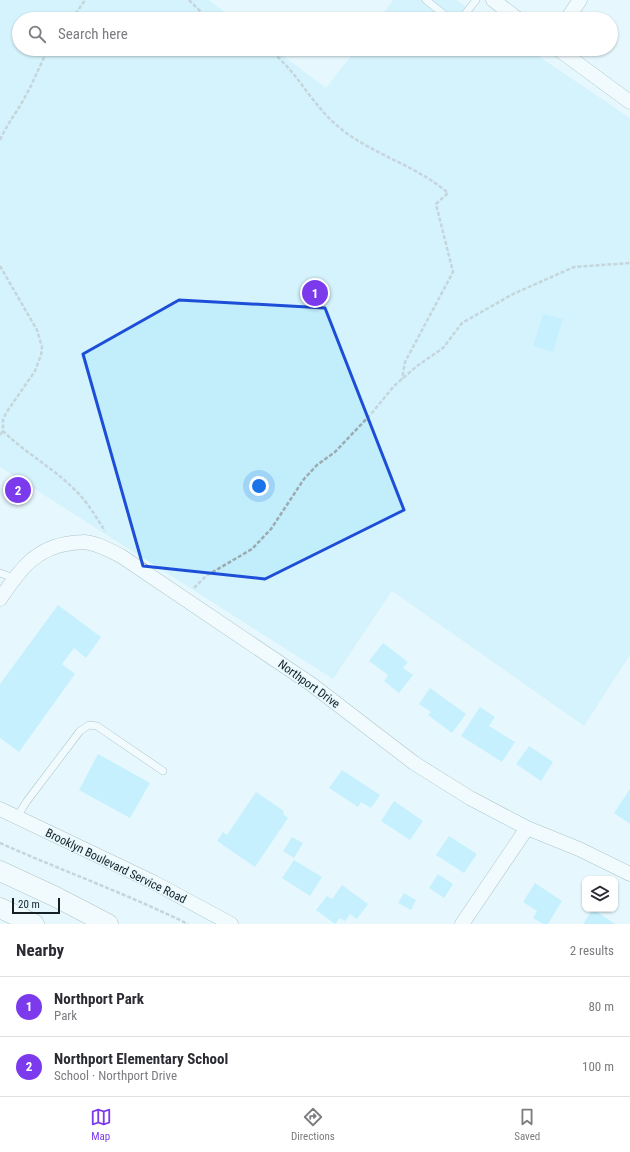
<!DOCTYPE html>
<html lang="en">
<head>
<meta charset="utf-8">
<style>
	body { margin:0; font-family:"Roboto Condensed",sans-serif; background:#f7f7f7; color:#2b2b33 }
	.controls { position:absolute; right:12px; bottom:12px; display:grid; overflow:hidden; border-radius:8px; box-shadow:0 1px 3px #0004 }
	.controls button { width:36px; height:36px; display:grid; place-items:center; padding:0; border:0; border-bottom:1px solid #e1e1e2; background:#fff; color:#2b2b33; font:20px sans-serif }
	.scale { position:absolute; left:12px; bottom:10px; width:48px; box-sizing:border-box; padding-left:4px; border:2px solid #152024; border-top:0; font-size:11px; line-height:14px; white-space:nowrap; color:#152024; -webkit-text-stroke:3px #e6f8fe; paint-order:stroke }
	.you { position:absolute; left:259px; top:486px; width:14px; height:14px; margin:-10px; border:3px solid #fff; border-radius:50%; background:#1a73e8; box-shadow:0 0 0 6px #1a73e833 }
	.badge { display:grid; place-items:center; width:26px; height:26px; border-radius:50%; background:#7c3aed; color:#fff; font-size:13px; font-weight:700 }
	.pin { position:absolute; translate:-50% -50%; border:2px solid #fff; box-shadow:0 1px 4px #0006 }
	.list { margin:0; padding:0; list-style:none }
	h2 { display:flex; justify-content:space-between; align-items:center; height:52px; margin:0; padding:0 16px; font-size:17px }
	h2 small { font-size:13px; font-weight:400; color:#7c7c81 }
	.list li { display:grid; grid-template-columns:26px 1fr auto; gap:12px; align-items:center; box-sizing:border-box; height:60px; padding:0 16px; border-top:1px solid #e1e1e2 }
	.list b { display:block; font-size:15px; white-space:nowrap }
	.list p { margin:0; font-size:13px; white-space:nowrap; color:#7c7c81 }
	.list em { font-size:13px; font-style:normal; color:#7c7c81 }
	.icon { flex:none; width:22px; height:22px; fill:none; stroke:currentColor; stroke-width:2; stroke-linecap:round; stroke-linejoin:round }
	.map { position:relative; flex:none; width:630px; height:924px; overflow:hidden }
	.search { position:absolute; background:#fff; box-shadow:0 1px 3px #0004; left:12px; right:12px; top:12px; height:44px; display:flex; align-items:center; gap:10px; box-sizing:border-box; padding:0 14px; border-radius:22px; color:#7c7c81; font-size:15px }
	.sheet { height:172px; background:#fff }
	nav { display:flex; justify-content:space-around; align-items:center; box-sizing:border-box; height:56px; border-top:1px solid #e1e1e2; background:#fff; font-size:11px; color:#7c7c81 }
	nav a { display:grid; justify-items:center; gap:2px }
	nav .on { color:#7c3aed }
	.map>svg:first-child { display:block }
	.green { fill:#c2edfb }
	.building { fill:#9fe7fd }
	.lines { fill:none; stroke-linecap:round; stroke-linejoin:round }
	.service-casing { stroke:#69858e; stroke-width:8 }
	.minor-casing { stroke:#69858e; stroke-width:15 }
	.secondary-casing { stroke:#69858e; stroke-width:21 }
	.path { stroke:#9cabb1; stroke-width:2.5; stroke-dasharray:4 2; stroke-linecap:butt }
	.service { stroke:#fff; stroke-width:7 }
	.minor { stroke:#fff; stroke-width:14 }
	.secondary { stroke:#fff; stroke-width:20 }
	.marked { fill:none; stroke:#1d4ed8; stroke-width:3; stroke-linejoin:round }
	.labels { text-anchor:middle; stroke-width:3; stroke-linejoin:round; paint-order:stroke }
	.street-label { font-size:12px; fill:#152024; stroke:#e6f8fe }
</style>
</head>
<body>
<div class="map">
<svg width="630" height="924" viewBox="0 0 630 924">
	<rect width="100%" height="100%" fill="#e6f8fe"/>
	<path class="green" d="M0 0H209L234 19H19V49H274L326 88 356 49H528L630 118V655L584 726 392 591 333 679 0 467Z
		M393 0H456L484 19H379Z"/>
	<path class="building" d="M543 314 563 319 553 352 533 346Z
		M58 605 101 637 86 658 74 648 62 664 75 674 19 752 0 738V684Z
		M383 643 408 662 403 668 413 675 399 693 384 681 388 675 369 661Z
		M430 688 466 714 452 733 428 715 431 712 419 704Z
		M480 707 495 717 489 726 515 742 502 762 461 736Z
		M529 746 553 762 541 781 516 764Z
		M98 754 150 783 130 818 79 790Z
		M342 770 380 795 371 808 361 802 358 807 329 788Z
		M630 789V824L614 813Z
		M256 792 284 811 283 814 288 818 255 867 217 841 223 832 227 835Z
		M394 801 423 821 410 840 381 821Z
		M449 836 477 854 464 873 436 855Z
		M292 837 303 843 294 858 283 851Z
		M294 860 322 877 310 896 282 878Z
		M438 874 453 884 444 898 429 888Z
		M535 883 562 901 548 924H543L533 918 537 911 523 902Z
		M342 885 368 904 357 919 350 914 345 921 340 918 335 924 316 910 327 896 332 899Z
		M404 893 416 900 411 910 398 903Z
		M593 909 615 924H583Z"/>
	<g class="lines">
		<defs>
			<path id="service" d="M426 0 446 16 451 19
				M458 19 462 18 476 0
				M0 573 14 578
				M17 817 27 801 80 731 89 725 97 726 163 771"/>
			<path id="minor" d="M493 0 518 19
				M567 19 580 0
				M558 49 630 102
				M0 599C19 571 35 547 72 543 75 543 80 542 84 542 97 543 109 550 121 556L311 684 414 763 470 798 527 828 579 849 630 874
				M0 809 153 882 231 924
				M462 924 527 828"/>
			<path id="secondary" d="M0 871 56 897 108 924
				M0 908 34 924"/>
		</defs>
		<use href="#service" class="service-casing"/>
		<use href="#minor" class="minor-casing"/>
		<use href="#secondary" class="secondary-casing"/>
		<path class="path" d="M189 0 208 19
			M72 19 85 0
			M268 49C298 71 311 105 340 128 373 155 416 165 448 193L436 204 453 272 405 362 402 379
			M0 140C7 124 17 112 25 97 34 81 40 65 48 49
			M0 266 37 330 42 347 41 355 35 371 6 413 3 420V431C25 453 52 467 74 489 87 501 96 517 105 531
			M0 435 3 431
			M194 588 206 576 252 549 271 529 304 479 317 465 335 452 371 414 394 386 417 366 443 348 462 323 513 294 574 267 630 263
			M0 843C63 871 127 894 188 924"/>
		<use href="#service" class="service"/>
		<use href="#minor" class="minor"/>
		<use href="#secondary" class="secondary"/>
	</g>
	<path d="M0 0H630V924H0ZM179 300 325 308 404 510 265 579 143 566 83 354Z" fill="#e6f8fe" fill-opacity=".55" fill-rule="evenodd"/>
	<path class="marked" d="M179 300 325 308 404 510 265 579 143 566 83 354Z"/>
	<g class="labels">
		<g class="street-label">
			<text transform="translate(309 684) rotate(36)" y="4">Northport Drive</text>
			<text transform="translate(116 866) rotate(26)" y="4">Brooklyn Boulevard Service Road</text>
		</g>
	</g>
</svg>
<div class="controls">
<button><svg class="icon" aria-label="layers" viewBox="0 0 24 24"><path d="M12 4l9 5-9 5-9-5zM3 14l9 5 9-5"/></svg></button>
</div>
<div class="scale">20 m</div>
<div class="you"></div>
<div class="pin badge" style="left:315px;top:293px">1</div>
<div class="pin badge" style="left:18px;top:490px">2</div>
<div class="search"><svg class="icon" aria-label="search" viewBox="0 0 24 24"><circle cx="10" cy="10" r="6"/><path d="M15 15l6 6"/></svg>Search here</div>
</div>
<section class="sheet">
<h2>Nearby<small>2 results</small></h2>
<ul class="list">
<li><span class="badge">1</span><div><b>Northport Park</b><p>Park</p></div><em>80 m</em></li>
<li><span class="badge">2</span><div><b>Northport Elementary School</b><p>School · Northport Drive</p></div><em>100 m</em></li>
</ul>
</section>
<nav>
<a class="on"><svg class="icon" aria-label="map" viewBox="0 0 24 24"><path d="M3 6l6-2 6 2 6-2v14l-6 2-6-2-6 2zM9 4v14M15 6v14"/></svg>Map</a>
<a><svg class="icon" aria-label="directions" viewBox="0 0 24 24"><path d="M12 3l9 9-9 9-9-9zM9 14v-3h6M13 9l2 2-2 2"/></svg>Directions</a>
<a><svg class="icon" aria-label="saved" viewBox="0 0 24 24"><path d="M7 4h10v16l-5-4-5 4z"/></svg>Saved</a>
</nav>
</body>
</html>
